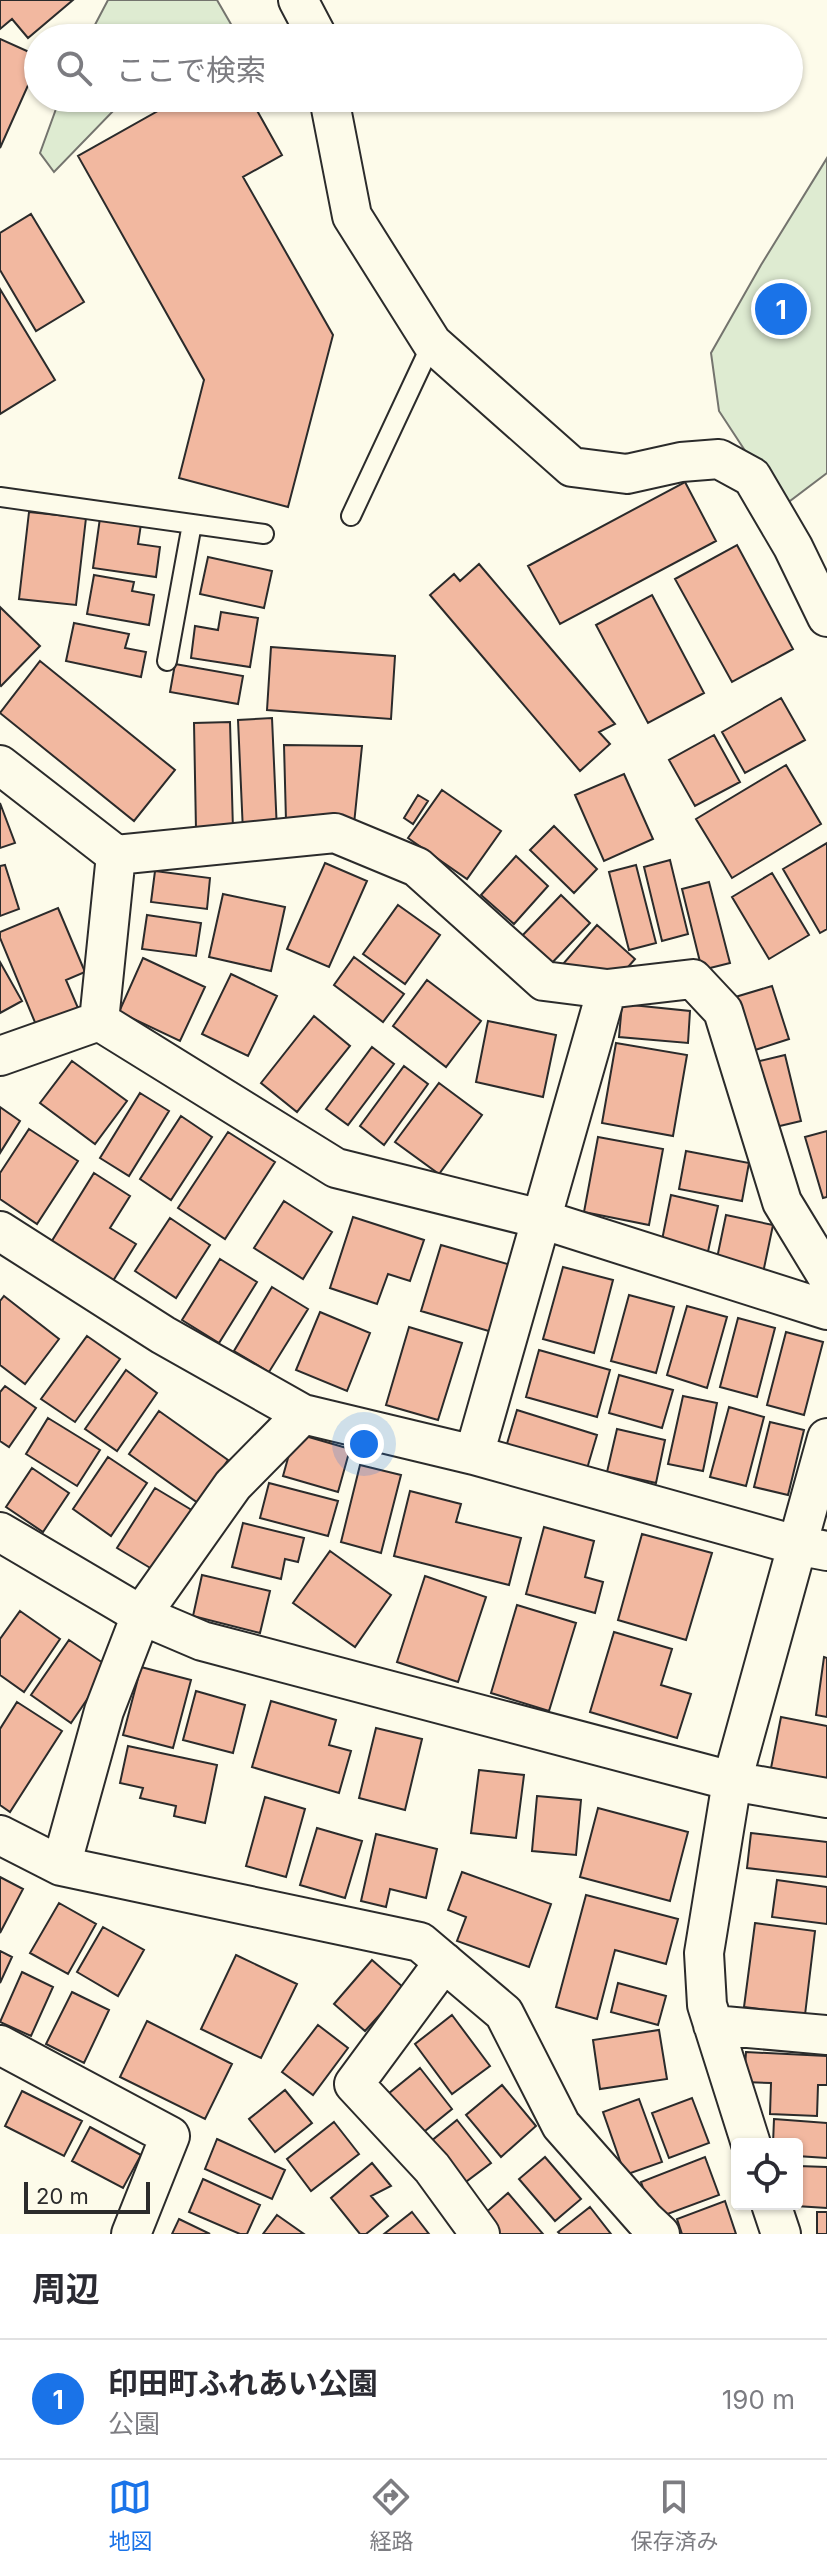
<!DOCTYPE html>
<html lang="ja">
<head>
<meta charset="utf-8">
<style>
	body { margin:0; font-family:Inter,"Noto Sans JP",sans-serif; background:#f2f2f3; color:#2b2b33 }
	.controls { position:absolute; right:24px; bottom:24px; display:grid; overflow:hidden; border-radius:8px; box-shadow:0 2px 6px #0004 }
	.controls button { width:72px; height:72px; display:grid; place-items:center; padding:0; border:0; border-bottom:2px solid #e1e1e2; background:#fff; color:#2b2b33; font:40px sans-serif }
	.scale { position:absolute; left:24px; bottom:20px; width:126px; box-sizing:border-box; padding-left:8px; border:4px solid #2b2b2b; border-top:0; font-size:22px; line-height:28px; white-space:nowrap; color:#2b2b2b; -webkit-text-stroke:6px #fdfbea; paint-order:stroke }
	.you { position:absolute; left:364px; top:1444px; width:28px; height:28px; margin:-20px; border:6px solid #fff; border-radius:50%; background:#1a73e8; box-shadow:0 0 0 12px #1a73e833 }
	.badge { display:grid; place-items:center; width:52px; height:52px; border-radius:50%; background:#1a73e8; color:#fff; font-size:26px; font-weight:700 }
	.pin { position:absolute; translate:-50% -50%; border:4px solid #fff; box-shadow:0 2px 8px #0006 }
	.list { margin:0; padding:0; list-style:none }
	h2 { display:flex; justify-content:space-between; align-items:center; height:104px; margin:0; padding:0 32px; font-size:34px }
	h2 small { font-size:26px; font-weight:400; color:#7c7c81 }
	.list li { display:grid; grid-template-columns:52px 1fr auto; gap:24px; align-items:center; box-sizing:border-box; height:120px; padding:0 32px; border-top:2px solid #e1e1e2 }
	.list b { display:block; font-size:30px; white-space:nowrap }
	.list p { margin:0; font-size:26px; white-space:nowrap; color:#7c7c81 }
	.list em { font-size:26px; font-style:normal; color:#7c7c81 }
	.icon { flex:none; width:44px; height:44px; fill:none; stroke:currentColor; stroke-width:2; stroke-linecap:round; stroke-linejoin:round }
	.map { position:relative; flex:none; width:827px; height:2234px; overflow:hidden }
	.search { position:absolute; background:#fff; box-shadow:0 2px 6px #0004; left:24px; right:24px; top:24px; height:88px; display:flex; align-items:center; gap:20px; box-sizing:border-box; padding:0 28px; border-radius:44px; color:#7c7c81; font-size:30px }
	.sheet { height:224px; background:#fff }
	nav { display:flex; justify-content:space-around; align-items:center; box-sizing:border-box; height:112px; border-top:2px solid #e1e1e2; background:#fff; font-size:22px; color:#7c7c81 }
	nav a { display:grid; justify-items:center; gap:4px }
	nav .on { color:#1a73e8 }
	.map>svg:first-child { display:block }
	.green { fill:#deebd1; stroke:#74746e; stroke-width:2 }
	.building { fill:#f2b8a0; stroke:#2b2b2b; stroke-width:2 }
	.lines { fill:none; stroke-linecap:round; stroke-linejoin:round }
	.service-casing { stroke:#2b2b2b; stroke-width:22 }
	.minor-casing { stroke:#2b2b2b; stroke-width:42 }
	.service { stroke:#fdfbea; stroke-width:18 }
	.minor { stroke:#fdfbea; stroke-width:38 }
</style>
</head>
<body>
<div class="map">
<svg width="827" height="2234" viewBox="0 0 827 2234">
	<rect width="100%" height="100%" fill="#fdfbea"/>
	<path class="green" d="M108 0H217L239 38H88Z
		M60 98H136L115 109 54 172 40 153Z
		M827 158V473L782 507 719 411 711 353 761 265Z"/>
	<path class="building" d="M0 0H73L28 38 12 19 0 29Z
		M0 39 38 56V63L0 148Z
		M181 98H250L282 155 243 177 333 335 288 507 179 478 204 380 78 156Z
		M31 214 84 302 36 331 0 270V233Z
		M0 289 55 380 0 414Z
		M685 482 716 541 560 624 528 566Z
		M29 512 86 518 76 605 19 599Z
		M100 518 141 524 138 544 160 547 156 577 93 568Z
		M737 545 793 649 732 682 675 579Z
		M208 557 272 571 264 608 200 594Z
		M479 564 615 724 599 732 610 744 580 771 430 595 454 574 460 581Z
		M94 575 134 582 132 591 154 595 149 625 87 614Z
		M652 595 704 693 648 723 596 625Z
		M0 607 40 646 1 686 0 685Z
		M221 612 258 618 250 667 191 658 195 626 218 630Z
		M74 623 129 634 125 648 146 652 141 677 66 661Z
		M271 647 395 656 391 719 267 710Z
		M40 661 175 770 134 821 0 713Z
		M175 664 243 676 238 704 170 692Z
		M781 698 805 740 745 773 722 732Z
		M272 718 277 831 243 832 238 720Z
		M230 722 233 830H196L194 723Z
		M714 735 740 782 695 806 669 760Z
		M284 745 362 746 354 824 286 821Z
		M786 765 821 824 732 878 696 819Z
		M624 774 653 839 604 861 575 795Z
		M442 790 501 831 467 879 408 838Z
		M418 795 428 801 413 824 404 818Z
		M0 803 15 843 0 848Z
		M554 826 597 869 574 893 530 850Z
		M827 843V929L820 933 783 869Z
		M516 856 548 886 514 924 481 895Z
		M670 860 688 934 662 941 644 867Z
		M325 863 367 881 329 967 287 949Z
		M5 865 19 909 0 916V866Z
		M636 865 656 943 629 950 609 872Z
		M155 871 210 878 207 909 151 902Z
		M772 873 809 935 769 959 732 897Z
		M709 882 730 963 702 970 682 889Z
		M223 894 285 907 271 971 209 957Z
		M561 895 590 923 549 966 520 938Z
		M398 905 440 935 405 984 363 954Z
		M58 908 85 972 66 980 81 1015 39 1032 0 938V932Z
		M147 915 201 923 196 956 142 949Z
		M597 925 635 959 622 974 563 964Z
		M354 957 404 994 383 1022 334 985Z
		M143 958 205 987 180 1041 119 1012Z
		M0 962 22 1001 0 1013Z
		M231 974 277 996 248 1056 202 1034Z
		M427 980 481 1021 446 1067 393 1026Z
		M772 986 789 1039 749 1052 732 998Z
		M622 1004 690 1011 688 1043 619 1037Z
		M314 1016 350 1046 297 1112 261 1083Z
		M488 1021 556 1035 543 1097 476 1082Z
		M616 1043 687 1055 673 1136 602 1123Z
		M372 1047 394 1064 348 1125 326 1109Z
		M785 1055 801 1121 767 1129 751 1063Z
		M72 1061 127 1101 95 1144 40 1103Z
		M404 1066 428 1084 384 1145 360 1126Z
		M439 1083 482 1115 439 1174 395 1142Z
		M140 1093 169 1111 129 1176 100 1158Z
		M0 1107 20 1121 0 1153Z
		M181 1116 212 1137 171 1200 140 1179Z
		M29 1129 78 1161 37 1224 0 1199V1173Z
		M827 1131V1197L823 1198 805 1137Z
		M228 1132 275 1162 225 1239 178 1208Z
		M598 1137 663 1149 649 1225 584 1212Z
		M686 1151 749 1163 742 1201 679 1189Z
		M94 1173 130 1196 110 1228 136 1244 111 1284 50 1244Z
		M671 1195 718 1206 707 1256 661 1245Z
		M284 1201 332 1232 303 1279 254 1248Z
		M726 1215 773 1225 763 1273 716 1263Z
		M353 1217 424 1240 410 1281 388 1274 377 1304 330 1288Z
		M170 1218 210 1245 176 1298 135 1271Z
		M441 1245 511 1265 492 1332 421 1311Z
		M220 1259 257 1282 219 1343 182 1320Z
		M563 1267 613 1280 594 1353 543 1339Z
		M272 1287 308 1309 269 1372 234 1351Z
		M629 1295 674 1307 656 1373 611 1361Z
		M4 1296 59 1339 25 1384 0 1365V1301Z
		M687 1306 727 1317 707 1388 667 1375Z
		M320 1312 370 1333 347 1391 296 1370Z
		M738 1318 775 1328 757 1397 720 1387Z
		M409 1327 462 1343 438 1420 386 1405Z
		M786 1332 823 1342 804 1415 767 1405Z
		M87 1336 120 1359 75 1422 41 1399Z
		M539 1350 610 1370 597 1417 526 1397Z
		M126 1370 157 1393 117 1451 85 1429Z
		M619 1375 673 1390 662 1428 609 1413Z
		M5 1386 36 1408 9 1447 0 1441V1392Z
		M683 1396 717 1403 703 1471 668 1464Z
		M729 1407 764 1417 746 1486 710 1477Z
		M517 1410 597 1435 586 1472 506 1447Z
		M159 1411 228 1460 198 1503 129 1454Z
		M48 1418 100 1450 77 1486 26 1454Z
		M770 1422 804 1430 788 1495 754 1487Z
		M617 1429 665 1440 656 1483 607 1472Z
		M295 1433 350 1449 338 1492 283 1476Z
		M108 1457 147 1483 111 1536 73 1509Z
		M360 1465 401 1475 381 1553 341 1542Z
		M32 1468 69 1493 43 1532 6 1507Z
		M269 1483 338 1501 328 1536 260 1518Z
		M155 1488 195 1512 157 1572 117 1548Z
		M410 1491 461 1504 456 1522 521 1538 509 1585 394 1556Z
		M243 1523 304 1538 298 1562 285 1559 281 1579 232 1567Z
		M544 1527 594 1541 585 1577 603 1582 595 1613 526 1594Z
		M642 1534 712 1553 686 1640 618 1620Z
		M330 1551 391 1595 355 1647 293 1603Z
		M202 1575 270 1591 260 1633 193 1616Z
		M425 1576 486 1597 458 1682 397 1662Z
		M517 1605 576 1623 549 1711 491 1693Z
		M20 1611 60 1639 24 1692 0 1675V1639Z
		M614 1632 672 1649 661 1685 691 1694 677 1738 590 1712Z
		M69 1640 109 1667 71 1723 31 1695Z
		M824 1657 827 1658V1717L816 1715Z
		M141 1667 191 1680 173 1748 123 1735Z
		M196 1691 245 1705 233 1753 183 1740Z
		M271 1701 336 1720 329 1745 351 1751 339 1793 252 1767Z
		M17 1702 62 1731 10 1812 0 1805V1729Z
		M781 1717 827 1726V1779L771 1768Z
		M376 1728 422 1739 405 1810 359 1798Z
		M128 1746 217 1765 205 1823 174 1816 176 1806 140 1798 143 1788 120 1783Z
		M479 1770 524 1775 516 1838 471 1833Z
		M537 1796 581 1800 576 1855 532 1851Z
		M265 1797 305 1809 286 1877 246 1866Z
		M598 1808 688 1832 670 1901 580 1877Z
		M317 1828 362 1841 345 1898 300 1885Z
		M751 1833 827 1842V1877L747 1868Z
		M376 1834 437 1849 426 1898 390 1889 386 1907 361 1901Z
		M462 1872 551 1904 529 1967 457 1941 466 1917 448 1910Z
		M0 1877 23 1889 0 1933Z
		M777 1880 827 1887V1924L772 1917Z
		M586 1895 678 1919 666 1964 615 1950 597 2019 556 2007Z
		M59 1903 96 1924 68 1974 30 1953Z
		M755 1923 815 1931 805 2015 744 2007Z
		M103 1927 144 1950 118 1996 77 1972Z
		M0 1951 12 1957 0 1983Z
		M236 1955 297 1984 261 2058 201 2029Z
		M372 1960 404 1988 365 2031 334 2004Z
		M22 1972 53 1987 31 2036 0 2022Z
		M618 1983 666 1996 658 2025 611 2012Z
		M72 1992 109 2010 84 2063 46 2044Z
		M452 2015 490 2066 452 2094 415 2044Z
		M147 2021 232 2064 205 2119 120 2077Z
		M318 2025 348 2048 313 2095 282 2072Z
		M659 2030 667 2079 600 2089 593 2040Z
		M746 2052 827 2056V2085H818L817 2116 770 2114 771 2083 744 2082Z
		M420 2068 452 2109 420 2135 388 2094Z
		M502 2085 536 2126 501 2157 466 2115Z
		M285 2090 312 2123 275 2152 249 2119Z
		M22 2091 82 2121 64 2156 5 2126Z
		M692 2098 709 2143 669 2158 652 2113Z
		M639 2099 662 2162 625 2175 603 2112Z
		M774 2119 827 2123V2158L797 2156V2144H773Z
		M457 2120 491 2163 463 2184 430 2142Z
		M334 2122 359 2154 311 2191 287 2159Z
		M90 2127 141 2155 123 2188 72 2161Z
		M217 2139 285 2170 272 2199 205 2169Z
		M545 2157 581 2199 555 2221 519 2179Z
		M705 2157 719 2195 654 2219 641 2182Z
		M372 2163 391 2186 371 2196 388 2216 366 2234H360L331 2198Z
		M798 2166 827 2167V2208L796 2206Z
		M203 2179 260 2205 247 2234H240L189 2212Z
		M508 2193 543 2234H499L483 2215Z
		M725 2201 736 2234H682L677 2219Z
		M590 2207 611 2234H560L558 2232Z
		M412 2212 429 2234H384Z
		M817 2212H827V2234H817Z
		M277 2215 304 2234H263Z
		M179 2219 210 2234H172Z"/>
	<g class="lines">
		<defs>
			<path id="service" d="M0 497 264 534
				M351 516 432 343
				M167 661 192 524"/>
			<path id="minor" d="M298 0 318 38
				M329 98 352 216 432 343 572 467 627 474 681 462 719 459 752 477 793 547 827 617
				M0 765 116 855 99 1021
				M116 855 335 833 417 867 544 981 607 989 693 979 723 1011 782 1202 827 1276
				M0 1056 99 1021 336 1168 541 1219 827 1310
				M0 1231 163 1335 303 1414 474 1455 796 1545 827 1551
				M474 1455 607 989
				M0 1532 141 1615 202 1641 732 1781 827 1798
				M0 1835 61 1866 420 1942 504 2013 561 2125 644 2219 660 2234
				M61 1866 104 1711 141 1615 233 1485 303 1414
				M444 1962 354 2084 432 2168 480 2234
				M713 2025 827 2035
				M0 2045 170 2136 131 2234
				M751 2144 707 2005 704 1953 732 1781 827 1438
				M771 2204 781 2234"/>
		</defs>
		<use href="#service" class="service-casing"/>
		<use href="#minor" class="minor-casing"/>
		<use href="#service" class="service"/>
		<use href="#minor" class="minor"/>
	</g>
</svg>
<div class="controls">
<button><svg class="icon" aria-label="locate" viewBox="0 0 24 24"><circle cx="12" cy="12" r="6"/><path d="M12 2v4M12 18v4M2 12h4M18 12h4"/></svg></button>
</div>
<div class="scale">20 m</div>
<div class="you"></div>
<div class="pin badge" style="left:781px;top:309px">1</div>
<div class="search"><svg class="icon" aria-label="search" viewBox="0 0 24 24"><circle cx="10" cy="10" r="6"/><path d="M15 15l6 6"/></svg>ここで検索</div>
</div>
<section class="sheet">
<h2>周辺<small></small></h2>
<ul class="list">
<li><span class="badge">1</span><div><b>印田町ふれあい公園</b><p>公園</p></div><em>190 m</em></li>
</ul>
</section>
<nav>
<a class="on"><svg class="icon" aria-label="map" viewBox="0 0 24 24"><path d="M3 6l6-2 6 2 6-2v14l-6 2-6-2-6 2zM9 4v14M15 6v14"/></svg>地図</a>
<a><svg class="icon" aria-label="directions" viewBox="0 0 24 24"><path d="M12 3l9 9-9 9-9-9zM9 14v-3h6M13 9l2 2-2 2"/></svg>経路</a>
<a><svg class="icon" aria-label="saved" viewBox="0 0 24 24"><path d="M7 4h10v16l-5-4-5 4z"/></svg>保存済み</a>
</nav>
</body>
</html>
